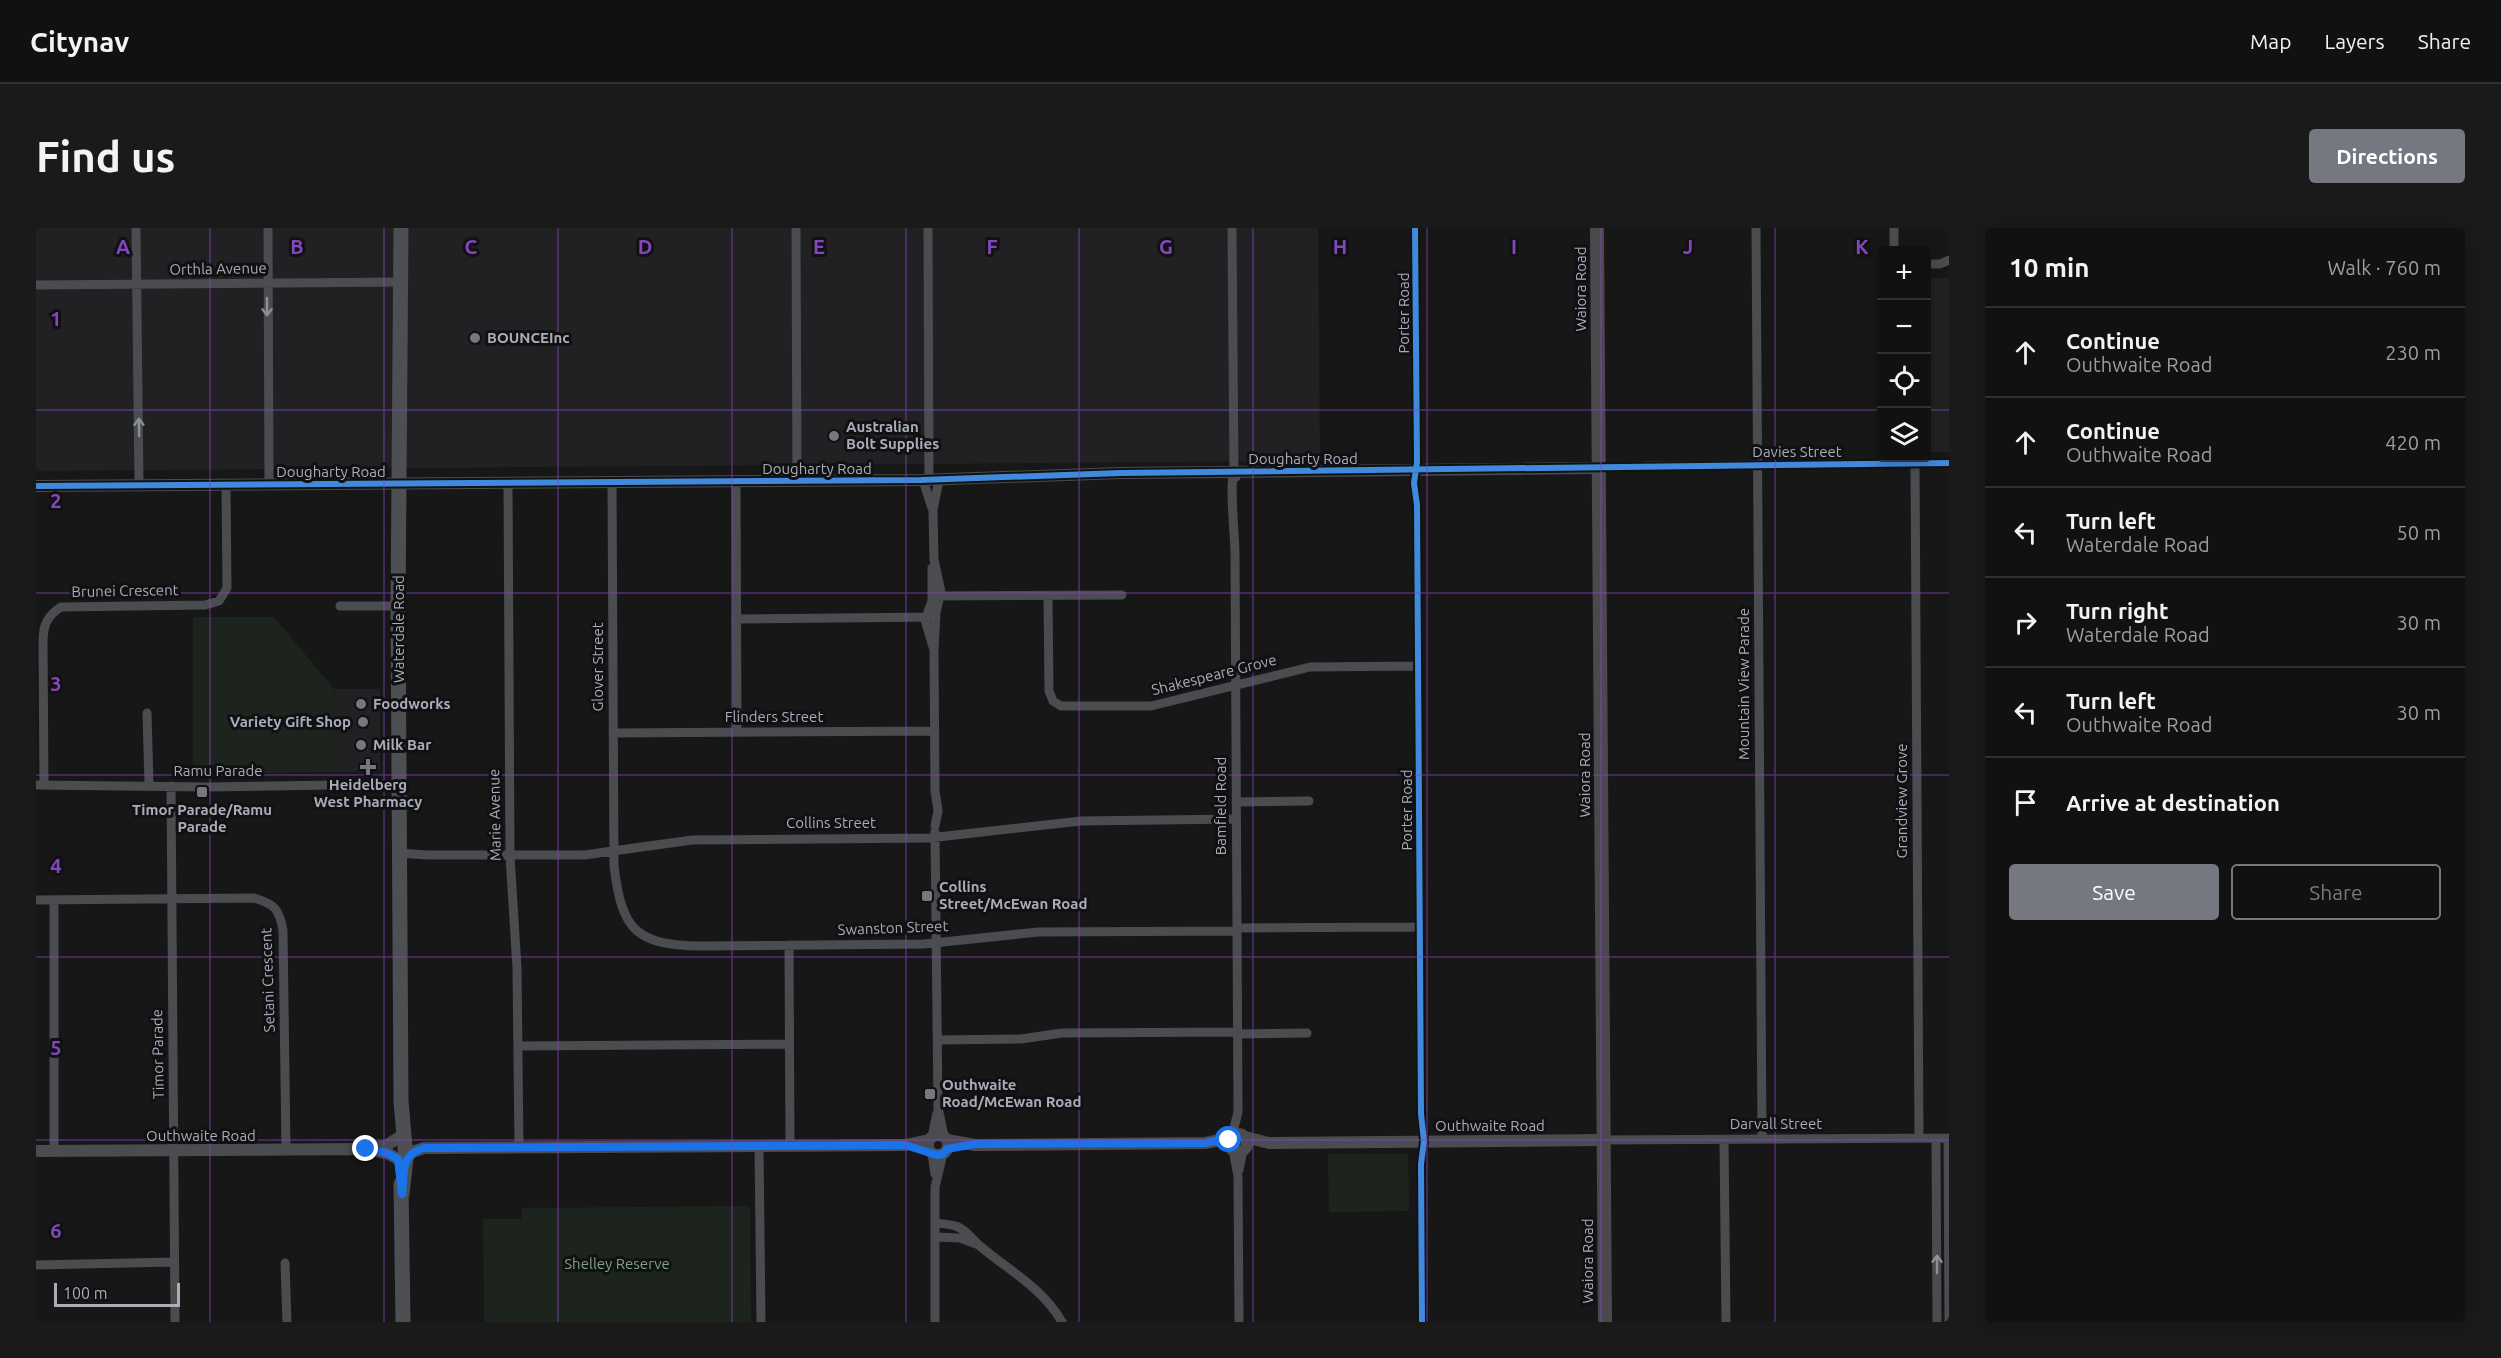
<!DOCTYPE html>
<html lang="en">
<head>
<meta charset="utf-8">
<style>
	body { margin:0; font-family:Ubuntu,sans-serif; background:#1a1a1a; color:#f1f3f6 }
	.controls { position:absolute; right:18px; top:18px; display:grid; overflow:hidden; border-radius:6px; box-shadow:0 3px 15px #0003 }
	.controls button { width:54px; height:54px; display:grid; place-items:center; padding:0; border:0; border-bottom:2px solid #303131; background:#111; color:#f1f3f6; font:30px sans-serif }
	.scale { position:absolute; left:18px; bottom:15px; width:126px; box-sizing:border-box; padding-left:6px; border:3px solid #a8adb8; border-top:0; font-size:16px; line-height:21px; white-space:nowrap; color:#a8adb8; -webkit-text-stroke:4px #111113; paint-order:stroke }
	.stop { position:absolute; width:18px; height:18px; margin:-14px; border:4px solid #1a73e8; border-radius:50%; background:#fff }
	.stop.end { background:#1a73e8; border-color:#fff; box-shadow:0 2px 6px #0008 }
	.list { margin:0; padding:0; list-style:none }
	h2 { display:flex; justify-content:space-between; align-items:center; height:78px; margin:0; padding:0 24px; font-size:26px }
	h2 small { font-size:20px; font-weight:400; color:#9c9d9f }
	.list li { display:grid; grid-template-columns:39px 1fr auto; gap:18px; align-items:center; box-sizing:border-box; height:90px; padding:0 24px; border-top:2px solid #303131 }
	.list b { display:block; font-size:22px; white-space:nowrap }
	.list p { margin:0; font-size:20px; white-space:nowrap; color:#9c9d9f }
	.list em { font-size:20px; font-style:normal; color:#9c9d9f }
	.actions { display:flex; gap:12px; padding:18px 24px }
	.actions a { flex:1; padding:14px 0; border:2px solid #757880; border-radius:6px; text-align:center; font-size:21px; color:#757880 }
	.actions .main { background:#757880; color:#fff }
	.icon { flex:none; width:33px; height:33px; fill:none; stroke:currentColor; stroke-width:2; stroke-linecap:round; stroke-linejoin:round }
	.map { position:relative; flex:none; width:1913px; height:1094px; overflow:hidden; border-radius:6px }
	header { display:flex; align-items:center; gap:36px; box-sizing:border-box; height:84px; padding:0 30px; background:#111; border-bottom:2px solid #303131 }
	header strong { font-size:28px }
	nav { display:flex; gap:33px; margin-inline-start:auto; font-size:21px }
	.intro { display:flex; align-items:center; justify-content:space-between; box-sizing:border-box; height:144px; padding:0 36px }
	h1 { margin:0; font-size:42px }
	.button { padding:15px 27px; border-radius:6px; background:#757880; color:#fff; font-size:21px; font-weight:700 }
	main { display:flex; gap:36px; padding:0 36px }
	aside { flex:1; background:#111; border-radius:6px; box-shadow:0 3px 15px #0003 }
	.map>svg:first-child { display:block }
	.built { fill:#212123 }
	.green { fill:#1d241e }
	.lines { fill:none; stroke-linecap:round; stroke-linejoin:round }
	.minor { stroke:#4b4c50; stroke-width:9 }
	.tertiary { stroke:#4b4c50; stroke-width:12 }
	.secondary { stroke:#4a4a4e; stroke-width:14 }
	.primary { stroke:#4d4f52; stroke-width:15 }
	.cycleway-casing { stroke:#111113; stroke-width:10 }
	.cycleway { stroke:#408adc; stroke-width:6 }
	.oneway { stroke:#8c9099 }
	.route { stroke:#1a73e8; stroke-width:8 }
	.grid { fill:none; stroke:#8446be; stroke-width:1.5; stroke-opacity:0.55 }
	.poi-dot { fill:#757880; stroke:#111113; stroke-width:2 }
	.labels { text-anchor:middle; stroke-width:6; stroke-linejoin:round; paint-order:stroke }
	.street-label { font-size:15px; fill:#a8adb8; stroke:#111113 }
	.poi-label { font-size:15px; font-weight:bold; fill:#a8adb8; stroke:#111113; text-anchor:start }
	.park-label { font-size:15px; fill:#7fa381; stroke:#111113 }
	.grid-label { font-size:20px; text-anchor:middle; font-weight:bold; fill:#8446be; stroke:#111113; stroke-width:6; stroke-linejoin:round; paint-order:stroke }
</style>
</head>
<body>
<header>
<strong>Citynav</strong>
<nav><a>Map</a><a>Layers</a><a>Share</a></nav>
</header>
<div class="intro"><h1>Find us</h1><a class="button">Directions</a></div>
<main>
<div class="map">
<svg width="1913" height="1094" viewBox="0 0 1913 1094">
	<rect width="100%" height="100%" fill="#171717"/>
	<path class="built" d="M0 0H1282L1284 233 0 243Z
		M1890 50H1913V224H1891Z
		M298 461H344V543L299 544Z"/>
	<path class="green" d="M157 389H238L298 461 299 544 157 546Z
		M1292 926H1372L1373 983 1293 984Z
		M714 978 715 1094H448L447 991H485L486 980Z"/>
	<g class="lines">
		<path class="minor" d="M100 0 103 257
			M232 0 233 256
			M760 0 761 253
			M892 0 893 252
			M1196 0 1198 244 1200 249
			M1379 0 1381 234 1378 255 1381 277 1385 886 1388 913 1385 936 1386 1094
			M1720 0 1726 911
			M1858 0V22
			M1890 36H1904L1913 32
			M0 57 365 54
			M1879 236 1883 910
			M1609 238 1913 235
			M887 252 896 280
			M700 253 701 504
			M576 254 578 638C586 702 599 717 665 718L888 716 1002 704 1201 703
			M472 255 474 628 481 740 483 919
			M896 340V373L889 392 897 419
			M896 368 1086 367
			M1012 368 1013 463 1017 473 1025 478H1115L1274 439 1382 438
			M304 378H362
			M700 391 900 389
			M111 485 113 557
			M577 505 899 503
			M0 557 171 559 363 556
			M8 557 7 414C7 397 11 388 25 379L169 377 183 373 191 360 190 257
			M135 558 139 1094
			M1200 574 1273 573
			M899 598 902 583 899 563 898 422 900 384 905 364 898 332 897 282 903 252
			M899 604 902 880 908 908
			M363 625 391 627H548L656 612 893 610 1045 593 1200 591
			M0 672 218 670C239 676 243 681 247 702L250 922
			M18 672V922
			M1201 700 1384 699
			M753 717 754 917
			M1201 806 1271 805
			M901 812 985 811 1026 805 1201 804
			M482 818 753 816
			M1196 908 1202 884 1199 326C1199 308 1193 256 1198 244
			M896 909 901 885
			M1900 910 1901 1094
			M1912 910 1913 1094
			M1567 912 1913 910
			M1688 912 1690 1094
			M723 918 725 1094
			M1197 922 1202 948 1203 1094
			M896 925 899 946
			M1203 942 1207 922
			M899 995C907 996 915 996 922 999 931 1003 936 1011 944 1018 973 1043 1006 1059 1026 1094
			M899 1009 924 1010 940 1016
			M249 1035 251 1094
			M0 1037 138 1034
			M899 1094V959L907 926"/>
		<path class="tertiary" d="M0 258 885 252 1085 245 1563 240
			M1193 915a9 9 0 1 1 18 0a9 9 0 1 1-18 0Z
			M892 917a10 10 0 1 1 20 0a10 10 0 1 1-20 0Z
			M1209 909 1233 915 1567 912
			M911 912 939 917 1169 915 1195 910
			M337 920 351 917 362 910
			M0 923 330 921 351 925 362 931
			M370 931 376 924 388 920 869 917 893 912"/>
		<path class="secondary" d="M1561 0 1569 1094"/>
		<path class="primary" d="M365 0 362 378 365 873 370 931 366 966
			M365 956 367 1094"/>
		<defs>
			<path id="cycleway" d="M1379 0 1381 234 1378 255 1381 277 1385 886 1388 913 1385 936 1386 1094
				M0 258 885 252 1085 245 1913 235"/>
		</defs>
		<use href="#cycleway" class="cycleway-casing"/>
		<use href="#cycleway" class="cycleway"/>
	</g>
	<defs><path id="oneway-shaft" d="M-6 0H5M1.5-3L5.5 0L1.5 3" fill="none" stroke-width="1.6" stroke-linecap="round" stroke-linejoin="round" transform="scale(1.5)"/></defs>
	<g class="oneway">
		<use href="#oneway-shaft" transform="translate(231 79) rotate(90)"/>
		<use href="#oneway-shaft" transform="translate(103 199) rotate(-91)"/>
		<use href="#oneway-shaft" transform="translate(1901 1036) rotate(-90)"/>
	</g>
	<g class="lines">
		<path class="route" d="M330 921 351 925 362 931 366 966C369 945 363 927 388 920L869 917 901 927 907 926 911 921 939 916 1169 915 1195 910 1193 912"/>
	</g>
	<path class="grid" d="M174 0V1094M348 0V1094M522 0V1094M696 0V1094M870 0V1094M1043 0V1094M1217 0V1094M1391 0V1094M1565 0V1094M1739 0V1094M0 182H1846M1890 182H1913M0 365H1913M0 547H1913M0 729H1913M0 912H1913"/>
	<g class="poi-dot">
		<circle cx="439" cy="110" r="6"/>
		<circle cx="798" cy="208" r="6"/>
		<circle cx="325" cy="476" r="6"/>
		<circle cx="327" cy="494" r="6"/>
		<circle cx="325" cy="517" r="6"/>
		<path d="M329 530h6v6h6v6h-6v6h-6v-6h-6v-6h6z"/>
		<rect x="160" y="558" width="12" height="12" rx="3"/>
		<rect x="885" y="662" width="12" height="12" rx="3"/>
		<rect x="888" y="860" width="12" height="12" rx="3"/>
	</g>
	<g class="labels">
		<g class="street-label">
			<text transform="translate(182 41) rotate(-1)" y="5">Orthla Avenue</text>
			<text transform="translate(1545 61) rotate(-90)" y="5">Waiora Road</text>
			<text transform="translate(1368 85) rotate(-90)" y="5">Porter Road</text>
			<text x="1761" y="229">Davies Street</text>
			<text x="1267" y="236">Dougharty Road</text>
			<text x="781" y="246">Dougharty Road</text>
			<text x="295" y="249">Dougharty Road</text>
			<text transform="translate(89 363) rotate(-1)" y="5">Brunei Crescent</text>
			<text transform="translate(363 401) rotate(-90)" y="5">Waterdale Road</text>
			<text transform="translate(562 439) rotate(-90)" y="5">Glover Street</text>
			<text transform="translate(1178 447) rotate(-14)" y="5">Shakespeare Grove</text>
			<text transform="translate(1708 456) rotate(-90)" y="5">Mountain View Parade</text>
			<text x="738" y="494">Flinders Street</text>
			<text x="182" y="548">Ramu Parade</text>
			<text transform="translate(1549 547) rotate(-90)" y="5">Waiora Road</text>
			<text transform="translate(1866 573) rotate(-90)" y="5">Grandview Grove</text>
			<text transform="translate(1185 578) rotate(-90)" y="5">Bamfield Road</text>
			<text transform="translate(1371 582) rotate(-90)" y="5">Porter Road</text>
			<text transform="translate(459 587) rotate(-91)" y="5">Marie Avenue</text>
			<text x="795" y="600">Collins Street</text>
			<text transform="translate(857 700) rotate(-2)" y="5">Swanston Street</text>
			<text transform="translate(232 752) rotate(-92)" y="5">Setani Crescent</text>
			<text transform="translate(122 826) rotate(-91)" y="5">Timor Parade</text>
			<text x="1740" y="901">Darvall Street</text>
			<text x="1454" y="903">Outhwaite Road</text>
			<text x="165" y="913">Outhwaite Road</text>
			<text transform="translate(1552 1033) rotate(-90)" y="5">Waiora Road</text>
		</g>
		<g class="poi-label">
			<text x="451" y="115">BOUNCEInc</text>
			<text x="810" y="204">Australian<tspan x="810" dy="17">Bolt Supplies</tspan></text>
			<text x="337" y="481">Foodworks</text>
			<text x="315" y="499" text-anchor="end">Variety Gift Shop</text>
			<text x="337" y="522">Milk Bar</text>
			<text x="332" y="562" text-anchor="middle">Heidelberg<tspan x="332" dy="17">West Pharmacy</tspan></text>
			<text x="166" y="587" text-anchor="middle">Timor Parade/Ramu<tspan x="166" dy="17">Parade</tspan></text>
			<text x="903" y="664">Collins<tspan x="903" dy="17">Street/McEwan Road</tspan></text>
			<text x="906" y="862">Outhwaite<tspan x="906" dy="17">Road/McEwan Road</tspan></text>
		</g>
		<g class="park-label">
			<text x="581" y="1041">Shelley Reserve</text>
		</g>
	</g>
	<g class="grid-label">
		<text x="87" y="26">A</text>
		<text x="261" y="26">B</text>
		<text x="435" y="26">C</text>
		<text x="609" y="26">D</text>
		<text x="783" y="26">E</text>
		<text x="956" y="26">F</text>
		<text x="1130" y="26">G</text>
		<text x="1304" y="26">H</text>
		<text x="1478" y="26">I</text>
		<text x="1652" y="26">J</text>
		<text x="1826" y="26">K</text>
		<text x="20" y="98">1</text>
		<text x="20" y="280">2</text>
		<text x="20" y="463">3</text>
		<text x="20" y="645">4</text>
		<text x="20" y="827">5</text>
		<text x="20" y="1010">6</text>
	</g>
</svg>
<div class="controls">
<button>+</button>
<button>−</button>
<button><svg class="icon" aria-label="locate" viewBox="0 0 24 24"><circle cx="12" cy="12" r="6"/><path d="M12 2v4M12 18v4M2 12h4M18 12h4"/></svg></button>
<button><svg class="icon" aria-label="layers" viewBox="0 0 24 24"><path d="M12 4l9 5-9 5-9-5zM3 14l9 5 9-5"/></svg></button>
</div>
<div class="scale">100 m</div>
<div class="stop" style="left:1193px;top:912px"></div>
<div class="stop end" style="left:330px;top:921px"></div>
</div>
<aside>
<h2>10 min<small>Walk · 760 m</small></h2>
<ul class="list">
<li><svg class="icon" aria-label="ahead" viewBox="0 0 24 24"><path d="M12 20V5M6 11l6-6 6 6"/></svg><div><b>Continue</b><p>Outhwaite Road</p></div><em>230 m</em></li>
<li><svg class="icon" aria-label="ahead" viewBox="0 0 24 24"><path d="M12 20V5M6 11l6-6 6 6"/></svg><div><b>Continue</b><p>Outhwaite Road</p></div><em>420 m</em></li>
<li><svg class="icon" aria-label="left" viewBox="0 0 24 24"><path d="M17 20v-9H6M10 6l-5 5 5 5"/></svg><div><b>Turn left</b><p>Waterdale Road</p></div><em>50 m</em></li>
<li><svg class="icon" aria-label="right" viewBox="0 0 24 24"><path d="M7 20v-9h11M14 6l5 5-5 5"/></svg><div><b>Turn right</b><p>Waterdale Road</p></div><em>30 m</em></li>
<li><svg class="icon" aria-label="left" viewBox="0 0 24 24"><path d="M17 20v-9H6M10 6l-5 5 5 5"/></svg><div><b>Turn left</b><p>Outhwaite Road</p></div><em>30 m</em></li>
<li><svg class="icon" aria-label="arrive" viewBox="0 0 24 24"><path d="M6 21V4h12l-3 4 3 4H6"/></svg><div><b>Arrive at destination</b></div></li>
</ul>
<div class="actions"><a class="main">Save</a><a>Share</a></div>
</aside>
</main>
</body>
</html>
